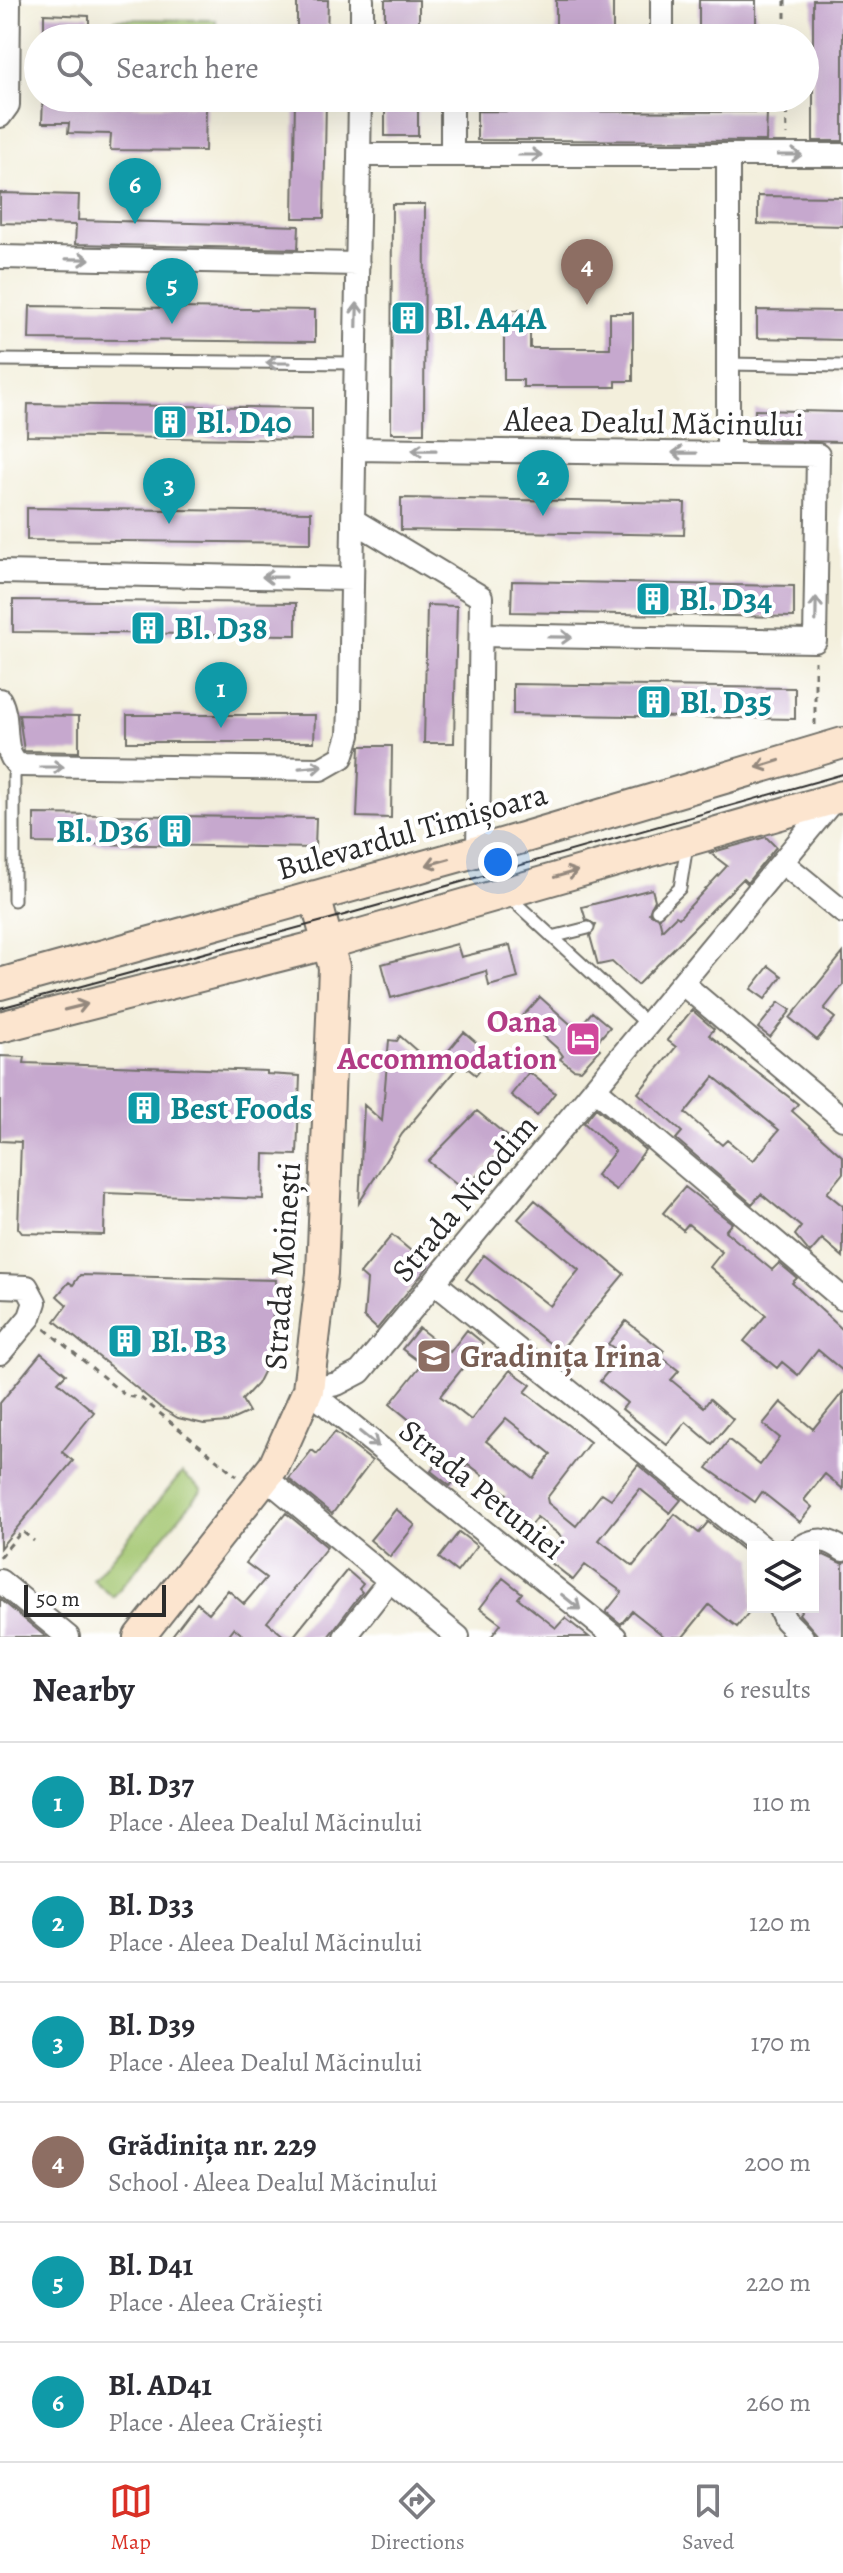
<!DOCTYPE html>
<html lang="en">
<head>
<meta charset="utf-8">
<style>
	body { margin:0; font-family:Alegreya,serif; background:#f7f7f7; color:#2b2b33 }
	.controls { position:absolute; right:24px; bottom:24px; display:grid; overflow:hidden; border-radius:0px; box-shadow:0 8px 32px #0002 }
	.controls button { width:72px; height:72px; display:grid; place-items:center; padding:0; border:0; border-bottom:2px solid #e1e1e2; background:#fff; color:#2b2b33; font:40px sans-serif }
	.scale { position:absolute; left:24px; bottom:20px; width:142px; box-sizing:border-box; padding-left:8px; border:4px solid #2b2b2b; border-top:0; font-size:22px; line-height:28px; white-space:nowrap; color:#2b2b2b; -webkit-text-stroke:6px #fff; paint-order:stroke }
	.you { position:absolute; left:498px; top:862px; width:28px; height:28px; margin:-20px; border:6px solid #fff; border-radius:50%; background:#1a73e8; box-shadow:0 0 0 12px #1a73e833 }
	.badge { display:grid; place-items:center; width:52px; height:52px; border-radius:50%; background:#d93025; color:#fff; font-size:26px; font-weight:700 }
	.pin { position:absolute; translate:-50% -66px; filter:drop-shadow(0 2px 4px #0008) }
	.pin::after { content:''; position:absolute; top:42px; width:28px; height:24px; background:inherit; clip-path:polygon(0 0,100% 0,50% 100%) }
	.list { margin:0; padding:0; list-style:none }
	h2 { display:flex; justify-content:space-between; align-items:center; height:104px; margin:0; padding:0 32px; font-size:34px }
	h2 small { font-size:26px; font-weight:400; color:#7c7c81 }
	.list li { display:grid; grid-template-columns:52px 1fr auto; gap:24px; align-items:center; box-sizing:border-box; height:120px; padding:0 32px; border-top:2px solid #e1e1e2 }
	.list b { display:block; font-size:30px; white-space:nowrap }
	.list p { margin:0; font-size:26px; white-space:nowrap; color:#7c7c81 }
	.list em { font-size:26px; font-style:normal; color:#7c7c81 }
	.icon { flex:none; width:44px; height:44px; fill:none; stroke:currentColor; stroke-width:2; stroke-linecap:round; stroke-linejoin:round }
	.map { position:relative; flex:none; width:843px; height:1637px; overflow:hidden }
	.search { position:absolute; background:#fff; box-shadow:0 8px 32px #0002; left:24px; right:24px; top:24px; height:88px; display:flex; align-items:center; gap:20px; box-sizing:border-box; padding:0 28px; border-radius:44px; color:#7c7c81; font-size:30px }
	.sheet { height:824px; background:#fff }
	nav { display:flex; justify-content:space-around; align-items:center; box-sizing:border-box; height:112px; border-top:2px solid #e1e1e2; background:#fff; font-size:22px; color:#7c7c81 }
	nav a { display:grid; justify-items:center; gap:4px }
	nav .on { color:#d93025 }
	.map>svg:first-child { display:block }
	.green { fill:#a3c66f; stroke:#67784d; stroke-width:2 }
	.building { fill:#c6a8ce; fill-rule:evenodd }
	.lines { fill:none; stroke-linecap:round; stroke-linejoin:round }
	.lane-casing { stroke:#717069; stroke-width:15 }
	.street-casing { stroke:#717069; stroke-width:26 }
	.secondary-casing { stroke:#717069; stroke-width:34 }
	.path { stroke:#717069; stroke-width:3; stroke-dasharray:6 6; stroke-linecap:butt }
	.lane { stroke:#fff; stroke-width:11 }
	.street { stroke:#fff; stroke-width:22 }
	.secondary { stroke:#fce5cf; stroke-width:30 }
	.tram { stroke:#2b2b2b; stroke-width:2 }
	.oneway { stroke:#a0a0a0 }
	.oneway2 { stroke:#94887d }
	.labels { text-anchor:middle; stroke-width:8; stroke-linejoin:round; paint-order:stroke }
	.culture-label { font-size:32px; font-weight:bold; fill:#0d838f; stroke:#fff; text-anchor:start }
	.street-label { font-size:32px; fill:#2b2b2b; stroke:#fff }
	.hotel-label { font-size:32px; font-weight:bold; fill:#b23c85; stroke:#fff; text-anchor:end }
	.education-label { font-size:32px; font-weight:bold; fill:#785e54; stroke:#fff; text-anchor:start }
</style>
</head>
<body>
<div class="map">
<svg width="843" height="1637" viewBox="0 0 843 1637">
	<rect width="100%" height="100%" fill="#fff"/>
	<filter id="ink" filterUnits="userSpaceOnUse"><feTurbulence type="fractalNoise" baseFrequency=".0125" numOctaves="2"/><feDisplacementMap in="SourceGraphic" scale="16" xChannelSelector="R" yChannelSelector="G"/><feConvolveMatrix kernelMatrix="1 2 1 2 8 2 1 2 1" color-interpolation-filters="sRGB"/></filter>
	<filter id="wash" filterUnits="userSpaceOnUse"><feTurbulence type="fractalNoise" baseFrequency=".006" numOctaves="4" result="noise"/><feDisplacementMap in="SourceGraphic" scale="32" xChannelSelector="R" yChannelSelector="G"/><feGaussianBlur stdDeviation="1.8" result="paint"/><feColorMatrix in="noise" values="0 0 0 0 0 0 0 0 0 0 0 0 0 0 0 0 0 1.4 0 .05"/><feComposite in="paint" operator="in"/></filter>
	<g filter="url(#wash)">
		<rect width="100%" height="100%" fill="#f3efdc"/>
		<path class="green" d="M115 19 216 20V38H115Z
			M182 1473 202 1490 113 1597 93 1580Z"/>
		<g id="blocks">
			<path class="building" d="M297 0H328L327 38H297Z
				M385 0H419V38H385Z
				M556 0H613V38H556Z
				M699 0H756V38H699Z
				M813 0H843V141H813Z
				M44 14 89 16V38H44Z
				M43 98H88V106H206L205 151 110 150 111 134 68 133 69 123H42Z
				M295 98H326L324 218H293Z
				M385 98H418V136H385Z
				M477 111 767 112 766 141 477 140Z
				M0 193 79 195 78 220 299 226 298 249 75 244 76 225 0 223Z
				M758 196 843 197V226L758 224Z
				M392 204H425L424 433H391Z
				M30 306 315 310V342L29 339Z
				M504 310H530V348H610V313H633V381H616V387H523V380H504Z
				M757 310 843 311V340L757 338Z
				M28 404 312 408V440L27 436Z
				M755 410 843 412V442L754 440Z
				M401 498 685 503 684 535 401 530Z
				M27 508 311 512V543L27 540Z
				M512 581 794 586V617L511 612Z
				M13 600 296 603V635L13 632Z
				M427 605 457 606 454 743H424Z
				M513 684 795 688V719L513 714Z
				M19 715 79 716V752L24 751Z
				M127 715H315L314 742H127Z
				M360 746H392L391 818 357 817Z
				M34 814 316 818 315 848 34 843Z
				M766 837 776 847 747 883 743 879 637 985 612 962 598 965 590 936 596 925 586 920 582 907 652 889 655 900 649 913 659 918 662 930 676 916 679 918 727 866 710 853Z
				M457 944 461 957 510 945 518 978 489 986 486 971 391 998 382 964Z
				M843 953V985L824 1009 835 1018 817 1040 790 1018Z
				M769 966 782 976 765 999 751 989Z
				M540 997 577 1030 592 1012 610 1027 595 1044 600 1049 581 1070 573 1069 560 1059 563 1056 558 1049 522 1017Z
				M779 1002 791 1010 770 1037 758 1028Z
				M692 1010 714 1029 709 1035 798 1104 792 1111 843 1157V1173L827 1193 843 1206V1257L822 1239 810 1253 795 1235 801 1227 761 1194 752 1204 676 1139 682 1132 638 1093 676 1047 667 1040ZM714 1077 779 1130 753 1161 727 1140 722 1145 685 1113Z
				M464 1032 492 1056 476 1075 461 1063 402 1134 359 1203 364 1105 382 1121 389 1040 397 1041 400 1036 435 1067Z
				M0 1056 25 1057 24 1063 267 1071V1074L300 1076 297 1155 264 1154 263 1199 105 1193 104 1235 22 1233 18 1228 21 1142 0 1141Z
				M529 1072 555 1093 537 1116 511 1095Z
				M596 1108 645 1150 616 1190 596 1175 615 1151 584 1123Z
				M477 1111 507 1136 498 1147 502 1150 463 1190 428 1161Z
				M685 1187 732 1223 725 1231 772 1270 779 1263 797 1278 792 1283 843 1330V1371L818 1350 798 1375 782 1362 777 1368 744 1341 766 1315 710 1267 722 1252 688 1224 683 1230 663 1213Z
				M535 1200 624 1274 560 1351 466 1279 484 1255 550 1306 579 1270 518 1219Z
				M392 1235 429 1266 377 1329 364 1317 367 1280 360 1274Z
				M80 1275 276 1280 269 1360 257 1384 242 1400 249 1412 227 1422 204 1424 178 1418 161 1408 55 1321 67 1305 57 1296 69 1282 73 1285Z
				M626 1321 664 1351 660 1356 679 1371 671 1380 704 1407 710 1399 733 1419 712 1444 686 1422 667 1445 622 1409 627 1403 600 1381 610 1369 603 1363 615 1349 608 1344Z
				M419 1328 450 1352 467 1330 483 1343 440 1396 471 1420 510 1370 531 1385 525 1392 590 1442 547 1498 548 1503 576 1526 602 1493 611 1499 638 1465 681 1500 670 1513 640 1489 599 1540 633 1566 675 1514 699 1533 708 1522 753 1558V1607L737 1627 709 1605 683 1637H665L632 1611 621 1624 606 1612 622 1592 585 1565 573 1580 545 1558 562 1537 537 1517 524 1533 511 1523 495 1510 507 1494 468 1464 450 1486 431 1471 444 1454 420 1435 423 1431 390 1404 422 1364 402 1349ZM506 1418 551 1454 533 1478 486 1441Z
				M41 1353 66 1374 58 1382 94 1412 62 1452 73 1461 0 1548V1403Z
				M843 1392V1489L825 1474 804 1500 812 1507 800 1522 762 1492 755 1502 707 1468 729 1440 760 1465 780 1438 763 1424 781 1402 813 1429Z
				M335 1432 372 1461 332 1514 289 1479 312 1450 317 1454Z
				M396 1509 415 1525 390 1557 370 1540Z
				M286 1513 327 1547 267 1622 285 1637H245L234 1628 227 1637H171L197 1603 209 1613 228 1590 244 1604 266 1578 246 1563Z
				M459 1532 477 1546 457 1572 439 1558Z
				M824 1555 843 1564V1637H819L799 1614 804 1607H813V1557Z
				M347 1570 363 1584 359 1589 362 1592 328 1637H293Z
				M503 1578 522 1593 518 1598 556 1628 565 1618 589 1637H491L501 1624 480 1608Z
				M0 1599 46 1637H0Z"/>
		</g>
	</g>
	<g filter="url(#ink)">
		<use href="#blocks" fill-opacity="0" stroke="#717069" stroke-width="2"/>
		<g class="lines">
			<defs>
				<path id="lane" d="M0 360 356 363
					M728 364 843 366
					M508 896 648 1025
					M14 900V776L18 765
					M657 910 680 888 687 845
					M552 937 588 928"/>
				<path id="street" d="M362 38V0
					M662 38V0
					M452 98V155
					M0 116 8 105 9 0
					M359 155H843
					M728 155V454
					M0 257 358 264
					M354 449 818 455 815 641 482 635
					M353 520 481 597 478 851
					M0 572 352 579
					M0 700C11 721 0 750 18 765L321 769 342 757 349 735 350 708 360 98
					M783 863 843 912
					M683 984 843 1119
					M595 1089 843 1299
					M435 1283 762 1547
					M0 1286 27 1287 35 1302 30 1317 0 1353
					M308 1390 337 1384 360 1372 835 798
					M308 1390 615 1637
					M266 1478 458 1637
					M801 1547C817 1538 828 1538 843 1550
					M0 1581 68 1637
					M779 1607 785 1620 802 1637
					M345 1637 389 1581"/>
				<path id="secondary" d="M0 984 478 851 843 743
					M0 1027 330 943 843 796
					M139 1637 274 1466 308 1390 322 1273 334 967 315 896"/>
			</defs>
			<use href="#lane" class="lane-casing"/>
			<use href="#street" class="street-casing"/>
			<use href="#secondary" class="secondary-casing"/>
			<path class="path" d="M785 0V38
				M786 98 787 135
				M815 725V661
				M45 1329 126 1396 141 1398 237 1476
				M0 1557 22 1531 34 1541"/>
			<use href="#lane" class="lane"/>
			<use href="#street" class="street"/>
			<use href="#secondary" class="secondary"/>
			<path class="tram" d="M0 1008 323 921 843 774"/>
		</g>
		<defs><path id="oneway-shaft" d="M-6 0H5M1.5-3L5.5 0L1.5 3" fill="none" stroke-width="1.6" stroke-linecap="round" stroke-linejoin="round" transform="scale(2)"/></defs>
		<g class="oneway">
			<use href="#oneway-shaft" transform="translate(530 155)"/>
			<use href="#oneway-shaft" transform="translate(790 155)"/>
			<use href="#oneway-shaft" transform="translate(78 259) rotate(1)"/>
			<use href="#oneway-shaft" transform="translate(357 315) rotate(-89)"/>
			<use href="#oneway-shaft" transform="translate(278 363) rotate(-180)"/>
			<use href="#oneway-shaft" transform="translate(424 450) rotate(-179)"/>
			<use href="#oneway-shaft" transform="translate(684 453) rotate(-179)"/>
			<use href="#oneway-shaft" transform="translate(274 577) rotate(-179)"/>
			<use href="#oneway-shaft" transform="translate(816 609) rotate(-89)"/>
			<use href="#oneway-shaft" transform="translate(560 637) rotate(1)"/>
			<use href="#oneway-shaft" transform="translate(52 767)"/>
			<use href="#oneway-shaft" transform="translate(311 767) rotate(-5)"/>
			<use href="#oneway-shaft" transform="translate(369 1439) rotate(39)"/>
			<use href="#oneway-shaft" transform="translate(571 1602) rotate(39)"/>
		</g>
		<g class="oneway2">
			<use href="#oneway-shaft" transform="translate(768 764) rotate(163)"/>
			<use href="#oneway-shaft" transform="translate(438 862) rotate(164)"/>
			<use href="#oneway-shaft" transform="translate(566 874) rotate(-16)"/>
			<use href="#oneway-shaft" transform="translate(76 1007) rotate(-14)"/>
		</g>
	</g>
	<defs>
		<symbol id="building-square" viewBox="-11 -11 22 22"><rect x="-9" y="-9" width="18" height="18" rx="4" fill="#0f9aa8" stroke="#fff"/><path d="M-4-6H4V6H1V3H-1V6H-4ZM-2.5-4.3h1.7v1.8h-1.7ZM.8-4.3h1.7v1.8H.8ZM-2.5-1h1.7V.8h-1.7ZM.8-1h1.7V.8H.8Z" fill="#fff"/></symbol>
		<symbol id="hotel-square" viewBox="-11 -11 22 22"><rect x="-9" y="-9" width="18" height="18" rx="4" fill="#d1479c" stroke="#fff"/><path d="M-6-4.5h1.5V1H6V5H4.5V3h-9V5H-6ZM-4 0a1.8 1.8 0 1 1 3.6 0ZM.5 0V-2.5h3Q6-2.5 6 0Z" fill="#fff"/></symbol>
		<symbol id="school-square" viewBox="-11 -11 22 22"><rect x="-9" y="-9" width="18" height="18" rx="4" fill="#8d6e63" stroke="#fff"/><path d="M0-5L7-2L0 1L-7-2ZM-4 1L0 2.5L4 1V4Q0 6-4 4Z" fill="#fff"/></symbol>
	</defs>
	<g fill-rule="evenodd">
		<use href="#building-square" x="388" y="298" width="40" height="40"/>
		<use href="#building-square" x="150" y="402" width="40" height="40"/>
		<use href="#building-square" x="633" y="579" width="40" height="40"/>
		<use href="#building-square" x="128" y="608" width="40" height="40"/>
		<use href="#building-square" x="634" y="682" width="40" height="40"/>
		<use href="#building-square" x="155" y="811" width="40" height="40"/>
		<use href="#hotel-square" x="563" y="1019" width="40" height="40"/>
		<use href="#building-square" x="124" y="1088" width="40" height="40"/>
		<use href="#building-square" x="105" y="1321" width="40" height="40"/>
		<use href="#school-square" x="414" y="1336" width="40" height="40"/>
	</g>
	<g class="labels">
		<g class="culture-label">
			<text x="434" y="329">Bl. A44A</text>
			<text x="196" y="433">Bl. D40</text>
			<text x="679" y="610">Bl. D34</text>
			<text x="174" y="639">Bl. D38</text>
			<text x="680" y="713">Bl. D35</text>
			<text x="149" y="842" text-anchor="end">Bl. D36</text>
			<text x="170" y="1119">Best Foods</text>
			<text x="151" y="1352">Bl. B3</text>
		</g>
		<g class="street-label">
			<text transform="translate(654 422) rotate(1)" y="11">Aleea Dealul Măcinului</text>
			<text transform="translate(412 831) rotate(-16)" y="11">Bulevardul Timișoara</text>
			<text transform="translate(464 1198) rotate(-50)" y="11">Strada Nicodim</text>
			<text transform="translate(282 1266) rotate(-86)" y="11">Strada Moinești</text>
			<text transform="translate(482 1489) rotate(39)" y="11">Strada Petuniei</text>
		</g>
		<g class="hotel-label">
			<text x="557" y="1032">Oana<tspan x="557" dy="37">Accommodation</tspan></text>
		</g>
		<g class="education-label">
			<text x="460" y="1367">Gradinița Irina</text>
		</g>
	</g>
</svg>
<div class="controls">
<button><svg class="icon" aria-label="layers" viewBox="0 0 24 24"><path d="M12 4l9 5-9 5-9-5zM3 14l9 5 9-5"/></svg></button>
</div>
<div class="scale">50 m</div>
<div class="you"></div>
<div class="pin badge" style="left:221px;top:728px;background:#0f9aa8">1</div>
<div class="pin badge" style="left:543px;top:516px;background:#0f9aa8">2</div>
<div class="pin badge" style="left:169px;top:524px;background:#0f9aa8">3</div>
<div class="pin badge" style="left:587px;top:305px;background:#8d6e63">4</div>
<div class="pin badge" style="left:172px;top:324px;background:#0f9aa8">5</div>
<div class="pin badge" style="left:135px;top:224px;background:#0f9aa8">6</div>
<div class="search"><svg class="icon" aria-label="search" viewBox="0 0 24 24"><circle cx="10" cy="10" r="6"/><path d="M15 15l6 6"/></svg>Search here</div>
</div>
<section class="sheet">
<h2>Nearby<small>6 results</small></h2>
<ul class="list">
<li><span class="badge" style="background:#0f9aa8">1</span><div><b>Bl. D37</b><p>Place · Aleea Dealul Măcinului</p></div><em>110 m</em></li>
<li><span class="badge" style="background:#0f9aa8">2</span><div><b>Bl. D33</b><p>Place · Aleea Dealul Măcinului</p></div><em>120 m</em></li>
<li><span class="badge" style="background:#0f9aa8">3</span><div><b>Bl. D39</b><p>Place · Aleea Dealul Măcinului</p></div><em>170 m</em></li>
<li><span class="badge" style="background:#8d6e63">4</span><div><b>Grădinița nr. 229</b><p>School · Aleea Dealul Măcinului</p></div><em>200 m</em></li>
<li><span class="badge" style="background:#0f9aa8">5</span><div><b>Bl. D41</b><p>Place · Aleea Crăiești</p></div><em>220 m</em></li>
<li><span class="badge" style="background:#0f9aa8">6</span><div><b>Bl. AD41</b><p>Place · Aleea Crăiești</p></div><em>260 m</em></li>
</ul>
</section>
<nav>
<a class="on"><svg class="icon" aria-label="map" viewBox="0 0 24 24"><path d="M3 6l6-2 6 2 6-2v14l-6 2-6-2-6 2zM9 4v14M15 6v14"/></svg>Map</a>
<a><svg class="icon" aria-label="directions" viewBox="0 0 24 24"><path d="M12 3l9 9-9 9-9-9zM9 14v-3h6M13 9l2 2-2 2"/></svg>Directions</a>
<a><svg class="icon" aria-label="saved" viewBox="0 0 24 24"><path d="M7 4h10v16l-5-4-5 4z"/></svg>Saved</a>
</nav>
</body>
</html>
